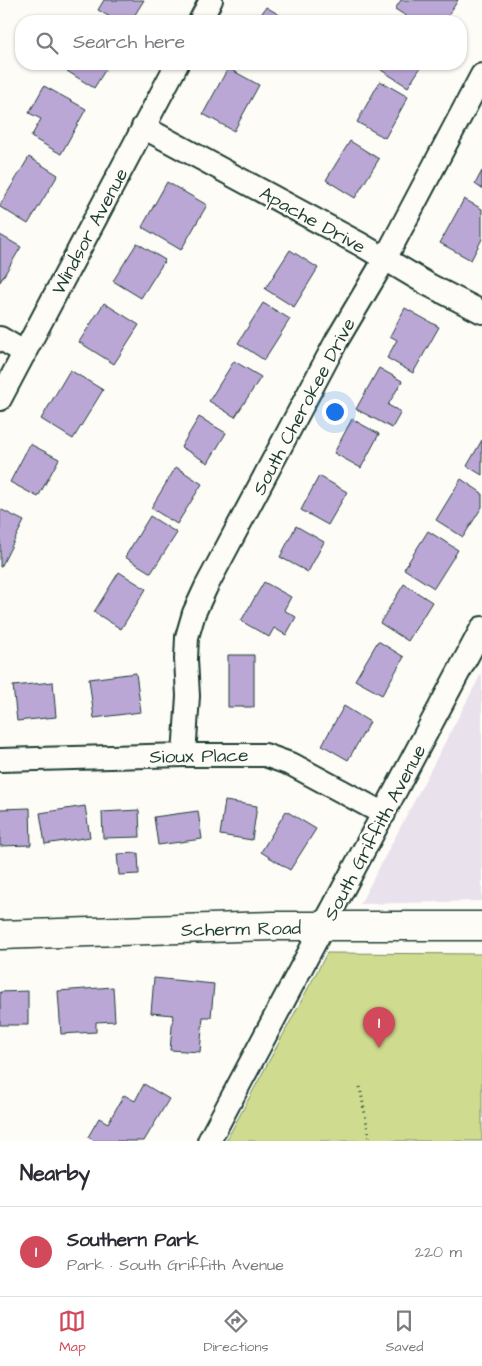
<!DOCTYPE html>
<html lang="en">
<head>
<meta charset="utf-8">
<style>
	body { margin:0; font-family:"Architects Daughter",sans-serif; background:#f2f2f3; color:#2b2b33 }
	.you { position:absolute; left:334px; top:411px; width:18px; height:18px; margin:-12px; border:4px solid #fff; border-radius:50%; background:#1a73e8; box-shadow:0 0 0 8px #1a73e833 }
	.badge { display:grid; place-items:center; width:32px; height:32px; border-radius:50%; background:#d1495b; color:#fff; font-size:16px; font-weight:700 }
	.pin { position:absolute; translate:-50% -41px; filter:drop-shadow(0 1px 2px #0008) }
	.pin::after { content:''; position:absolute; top:26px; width:18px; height:15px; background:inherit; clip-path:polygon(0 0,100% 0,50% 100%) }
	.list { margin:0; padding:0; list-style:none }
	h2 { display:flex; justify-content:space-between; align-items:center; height:65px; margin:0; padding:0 20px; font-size:21px }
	h2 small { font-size:16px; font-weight:400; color:#7c7c81 }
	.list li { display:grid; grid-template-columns:32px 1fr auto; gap:15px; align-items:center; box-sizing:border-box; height:90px; padding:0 20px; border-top:1px solid #e1e1e2 }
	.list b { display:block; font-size:19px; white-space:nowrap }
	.list p { margin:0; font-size:16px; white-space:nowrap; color:#7c7c81 }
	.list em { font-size:16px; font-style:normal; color:#7c7c81 }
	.icon { flex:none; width:28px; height:28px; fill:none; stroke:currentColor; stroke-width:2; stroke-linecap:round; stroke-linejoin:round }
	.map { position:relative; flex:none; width:482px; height:1141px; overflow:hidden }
	.search { position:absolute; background:#fff; box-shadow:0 1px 4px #0004; left:15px; right:15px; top:15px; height:55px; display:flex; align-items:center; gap:12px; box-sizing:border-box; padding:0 18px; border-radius:20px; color:#7c7c81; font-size:19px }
	.sheet { height:155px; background:#fff }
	nav { display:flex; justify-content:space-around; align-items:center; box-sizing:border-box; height:70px; border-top:1px solid #e1e1e2; background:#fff; font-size:14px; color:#7c7c81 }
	nav a { display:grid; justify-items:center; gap:2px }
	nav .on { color:#d1495b }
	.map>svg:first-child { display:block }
	.built { fill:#e9e2ed }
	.green { fill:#cfdc8f; stroke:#778c62 }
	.building { fill:#baa7d6; stroke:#1f3d34 }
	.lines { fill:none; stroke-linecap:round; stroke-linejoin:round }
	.street-casing { stroke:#1f3d34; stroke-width:26 }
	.secondary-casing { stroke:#1f3d34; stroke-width:31 }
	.path { stroke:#1f3d34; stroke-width:3; stroke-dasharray:1 4; stroke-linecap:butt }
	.street { stroke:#fdfcf7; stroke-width:22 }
	.secondary { stroke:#fdfcf7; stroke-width:28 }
	.labels { text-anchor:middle; stroke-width:5; stroke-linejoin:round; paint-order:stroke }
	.street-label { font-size:19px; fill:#1f3d34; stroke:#fdfcf7 }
</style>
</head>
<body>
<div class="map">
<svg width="482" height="1141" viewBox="0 0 482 1141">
	<rect width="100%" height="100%" fill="#fdfcf7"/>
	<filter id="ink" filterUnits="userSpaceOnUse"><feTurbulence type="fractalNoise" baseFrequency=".02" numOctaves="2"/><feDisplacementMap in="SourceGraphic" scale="10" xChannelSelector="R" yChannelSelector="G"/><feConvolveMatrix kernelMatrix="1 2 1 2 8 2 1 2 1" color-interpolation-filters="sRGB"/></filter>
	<g filter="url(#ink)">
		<path class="built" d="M482 672V901L360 904Z"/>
		<path class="green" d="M327 953 482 954V1141H226Z"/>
		<path class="building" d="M104 0H144L131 21H117L98 10Z
			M401 0H458L445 21H414L395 9Z
			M266 7 290 21H257Z
			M71 64H109L94 88 67 71Z
			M385 64H423L408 87 381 70Z
			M228 68 259 85 234 131 203 114Z
			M380 81 408 97 385 138 357 122Z
			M44 86 86 109 61 154 31 137 41 119 29 113Z
			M350 141 379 159 355 198 326 180Z
			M29 157 58 175 28 224 0 207V205Z
			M482 171V189L475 184Z
			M167 182 207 205 181 250 142 227Z
			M464 199 482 209V239L471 260 440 243Z
			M0 235 21 247 0 282Z
			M137 243 165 260 141 298 113 281Z
			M290 250 318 268 294 307 265 289Z
			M104 303 139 325 114 364 79 342Z
			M263 303 290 319 264 360 238 343Z
			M405 308 439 327 413 373 387 358 397 340 390 336Z
			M234 361 261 377 235 417 209 401Z
			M379 368 402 381 388 405 401 412 392 428 356 409Z
			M70 370 103 390 73 439 41 419Z
			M199 417 226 433 208 463 181 447Z
			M352 419 379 434 361 468 334 453Z
			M482 440V475L467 466Z
			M30 444 59 459 38 497 10 482Z
			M176 467 202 484 177 524 151 508Z
			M319 476 347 492 328 525 301 510Z
			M461 479 482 493V507L463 537 436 520Z
			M0 509 24 521 1 567H0Z
			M150 516 177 533 151 573 125 557Z
			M296 526 324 542 308 572 280 557Z
			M428 531 458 550 434 588 404 569Z
			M119 572 146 589 121 629 94 612Z
			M264 582 291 597 284 610 296 617 286 635 274 628 269 637 241 621Z
			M404 584 432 602 408 641 380 623Z
			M378 641 404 657 382 695 355 680Z
			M228 655H254V707H228Z
			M136 673 141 712 94 718 89 679Z
			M53 682 56 717 17 721 13 686Z
			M344 706 370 722 348 760 322 745Z
			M225 801 257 806 252 840 220 835Z
			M85 806 90 837 45 844 40 813Z
			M30 808 31 845 0 846V809Z
			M139 810 140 837 103 838 102 812Z
			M198 811 202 839 158 845 154 817Z
			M286 811 316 829 290 870 261 852Z
			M138 853 139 874 119 875 117 854Z
			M154 978 214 984 211 1017H203L200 1052 170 1050 173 1015 151 1013Z
			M113 987 115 1021 96 1022V1032L61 1034 58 991Z
			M28 991V1025H0V992Z
			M144 1084 169 1099 144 1141H95L88 1137 99 1118 108 1123 124 1095 135 1101Z"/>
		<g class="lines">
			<defs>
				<path id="street" d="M200 21 211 0
					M143 127 360 244 429 285 482 312
					M0 338 25 353
					M0 399 177 64
					M184 755 188 696 186 659 187 637 194 613 206 587 337 340 385 259 482 75
					M0 760 184 755H265L293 765 384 814
					M209 1141 482 628"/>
				<path id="secondary" d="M0 935 273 926H482"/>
			</defs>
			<use href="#street" class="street-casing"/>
			<use href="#secondary" class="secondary-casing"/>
			<path class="path" d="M360 1087 370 1141"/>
			<use href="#street" class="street"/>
			<use href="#secondary" class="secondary"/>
		</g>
	</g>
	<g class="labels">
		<g class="street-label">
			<text transform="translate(313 219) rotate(29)" y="7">Apache Drive</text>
			<text transform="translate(89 231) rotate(-62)" y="7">Windsor Avenue</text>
			<text transform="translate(303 406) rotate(-62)" y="7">South Cherokee Drive</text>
			<text transform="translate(199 755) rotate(-1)" y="7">Sioux Place</text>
			<text transform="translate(374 832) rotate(-62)" y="7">South Griffith Avenue</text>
			<text transform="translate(241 928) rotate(-1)" y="7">Scherm Road</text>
		</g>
	</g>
</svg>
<div class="you"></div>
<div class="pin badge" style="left:379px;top:1048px">1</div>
<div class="search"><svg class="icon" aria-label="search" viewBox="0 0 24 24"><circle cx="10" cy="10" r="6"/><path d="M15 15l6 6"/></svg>Search here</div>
</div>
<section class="sheet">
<h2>Nearby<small></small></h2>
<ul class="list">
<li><span class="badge">1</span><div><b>Southern Park</b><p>Park · South Griffith Avenue</p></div><em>220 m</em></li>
</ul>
</section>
<nav>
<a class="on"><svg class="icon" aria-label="map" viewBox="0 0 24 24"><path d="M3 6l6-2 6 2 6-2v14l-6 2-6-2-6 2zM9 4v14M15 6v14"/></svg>Map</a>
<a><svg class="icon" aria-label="directions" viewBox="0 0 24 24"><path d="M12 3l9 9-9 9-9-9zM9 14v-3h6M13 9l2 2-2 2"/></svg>Directions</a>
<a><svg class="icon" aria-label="saved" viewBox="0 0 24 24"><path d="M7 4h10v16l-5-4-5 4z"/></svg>Saved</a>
</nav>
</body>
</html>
